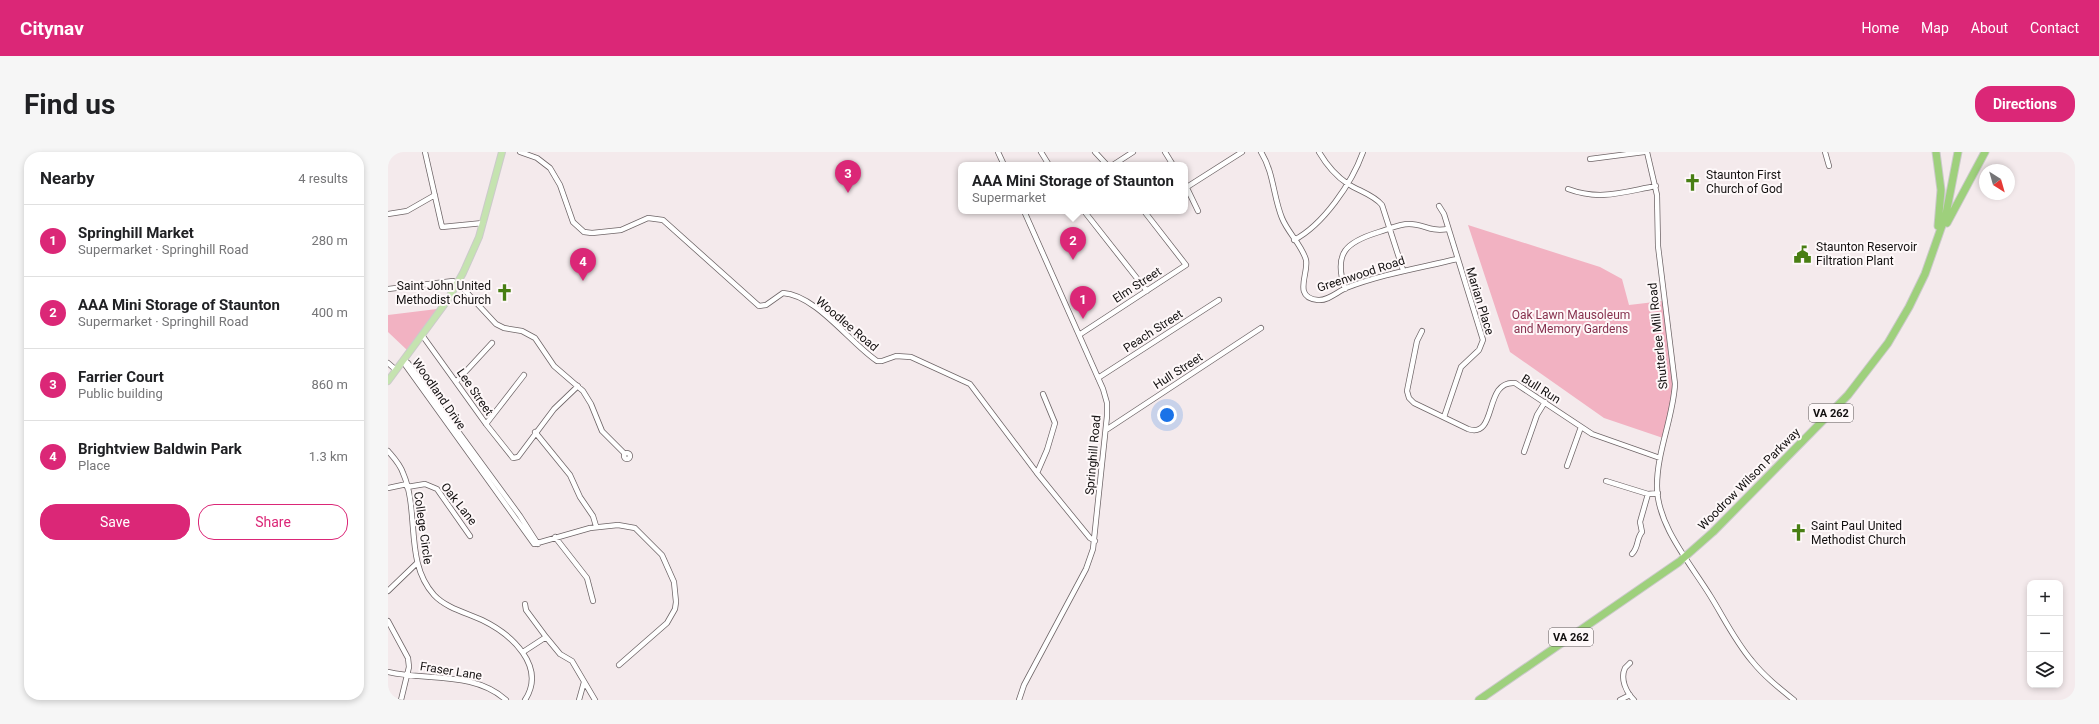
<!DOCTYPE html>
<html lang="en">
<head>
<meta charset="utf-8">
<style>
	body { margin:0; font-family:Roboto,sans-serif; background:#f6f6f6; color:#202124 }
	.controls { position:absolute; right:12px; bottom:12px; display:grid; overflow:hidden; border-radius:8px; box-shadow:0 2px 6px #0003 }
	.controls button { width:36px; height:36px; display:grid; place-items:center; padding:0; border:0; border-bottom:1px solid #e0e0e0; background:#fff; color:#202124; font:20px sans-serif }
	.compass { position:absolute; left:1591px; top:12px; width:36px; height:36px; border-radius:50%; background:#fff; box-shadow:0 2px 6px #0003; rotate:143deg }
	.you { position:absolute; left:779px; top:263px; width:14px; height:14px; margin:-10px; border:3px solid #fff; border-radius:50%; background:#1a73e8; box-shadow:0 0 0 6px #1a73e833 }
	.badge { display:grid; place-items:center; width:26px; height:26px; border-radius:50%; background:#db2777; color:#fff; font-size:13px; font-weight:700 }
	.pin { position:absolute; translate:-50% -33px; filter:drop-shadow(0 1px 2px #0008) }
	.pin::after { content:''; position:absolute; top:21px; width:14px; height:12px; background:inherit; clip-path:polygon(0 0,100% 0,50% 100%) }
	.popup { position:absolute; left:570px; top:10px; width:230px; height:52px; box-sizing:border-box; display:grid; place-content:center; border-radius:8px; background:#fff; filter:drop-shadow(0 1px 3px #0005); font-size:13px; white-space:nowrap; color:#757577 }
	.popup b { font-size:15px; color:#202124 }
	.popup::after { content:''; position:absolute; left:50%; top:100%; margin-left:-8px; border:8px solid transparent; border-top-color:#fff }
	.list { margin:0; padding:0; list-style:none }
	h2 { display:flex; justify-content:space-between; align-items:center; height:52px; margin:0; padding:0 16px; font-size:17px }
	h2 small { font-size:13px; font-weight:400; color:#757577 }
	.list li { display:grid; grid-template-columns:26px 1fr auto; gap:12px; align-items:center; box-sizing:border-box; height:72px; padding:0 16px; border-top:1px solid #e0e0e0 }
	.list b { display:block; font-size:15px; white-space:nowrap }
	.list p { margin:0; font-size:13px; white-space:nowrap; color:#757577 }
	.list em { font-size:13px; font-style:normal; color:#757577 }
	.actions { display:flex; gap:8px; padding:12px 16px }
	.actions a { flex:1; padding:9px 0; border:1px solid #db2777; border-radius:16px; text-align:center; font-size:14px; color:#db2777 }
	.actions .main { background:#db2777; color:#fff }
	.icon { flex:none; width:22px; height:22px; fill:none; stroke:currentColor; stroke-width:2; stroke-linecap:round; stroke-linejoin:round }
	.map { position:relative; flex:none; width:1687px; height:548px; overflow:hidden; border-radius:16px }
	header { display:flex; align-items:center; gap:24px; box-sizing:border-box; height:56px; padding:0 20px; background:#db2777; color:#fff }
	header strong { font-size:19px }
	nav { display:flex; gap:22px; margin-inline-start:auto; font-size:14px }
	.intro { display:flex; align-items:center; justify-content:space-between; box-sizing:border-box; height:96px; padding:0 24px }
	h1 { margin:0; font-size:28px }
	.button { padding:10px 18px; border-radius:16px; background:#db2777; color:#fff; font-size:14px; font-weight:700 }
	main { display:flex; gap:24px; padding:0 24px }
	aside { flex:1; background:#fff; border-radius:16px; box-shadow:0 2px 6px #0003 }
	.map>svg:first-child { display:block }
	.green { fill:#f2b2c2 }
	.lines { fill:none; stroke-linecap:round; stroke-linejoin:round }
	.minor-casing { stroke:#6e6567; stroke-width:6 }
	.major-casing { stroke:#cbcaca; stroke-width:8 }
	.highway-casing { stroke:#cbcaca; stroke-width:9 }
	.minor { stroke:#fff; stroke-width:4.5 }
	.major { stroke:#c5e3b0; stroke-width:6 }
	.highway { stroke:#9ed07c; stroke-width:7 }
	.labels { text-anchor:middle; stroke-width:4; stroke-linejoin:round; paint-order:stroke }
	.shield { fill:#fef8f9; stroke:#5a5656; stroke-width:1 }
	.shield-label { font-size:11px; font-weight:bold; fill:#131010 }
	.poi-label { font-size:12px; fill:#131010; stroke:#fef8f9; text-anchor:start }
	.street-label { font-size:12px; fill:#131010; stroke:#fef8f9 }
	.park-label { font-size:12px; fill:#87314e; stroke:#fef8f9 }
</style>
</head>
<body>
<header>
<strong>Citynav</strong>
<nav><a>Home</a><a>Map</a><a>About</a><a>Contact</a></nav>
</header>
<div class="intro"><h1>Find us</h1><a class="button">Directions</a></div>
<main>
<aside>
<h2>Nearby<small>4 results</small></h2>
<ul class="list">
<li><span class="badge">1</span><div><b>Springhill Market</b><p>Supermarket · Springhill Road</p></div><em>280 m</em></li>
<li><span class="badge">2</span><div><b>AAA Mini Storage of Staunton</b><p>Supermarket · Springhill Road</p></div><em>400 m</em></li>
<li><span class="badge">3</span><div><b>Farrier Court</b><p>Public building</p></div><em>860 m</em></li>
<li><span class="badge">4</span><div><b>Brightview Baldwin Park</b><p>Place</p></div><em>1.3 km</em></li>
</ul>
<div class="actions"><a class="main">Save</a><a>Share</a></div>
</aside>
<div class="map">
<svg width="1687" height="548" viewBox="0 0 1687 548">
	<rect width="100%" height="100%" fill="#f4eaec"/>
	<path class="green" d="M1080 73 1212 115 1234 127 1241 153 1275 149 1285 228 1284 245 1275 286 1216 266 1122 200Z
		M49 157 19 198 0 180V163Z"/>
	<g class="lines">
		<defs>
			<path id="minor" d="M37 0 54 75 95 71
				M132 0 149 6 162 16 172 33 185 70 196 80 204 81 233 78 260 66 275 68 371 154 378 153 395 141C428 143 462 191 489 209H494L508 204 523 205 582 232 649 321 702 386 707 389
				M610 0 616 13
				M653 0 661 13
				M707 0 719 13
				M777 0 785 13
				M873 0C886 21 885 44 894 66 900 81 914 93 918 108 921 121 904 146 930 148 940 149 949 140 958 136 994 122 1032 116 1069 107
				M931 0C938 12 948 24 960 32 971 39 986 43 994 53L1015 118
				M1259 0 1269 43 1270 94 1287 232C1285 266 1269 299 1269 334 1269 374 1303 412 1323 445 1336 466 1347 489 1364 509 1376 524 1391 536 1406 548
				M1437 0 1441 14
				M1202 7 1256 0
				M725 13 745 0
				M797 32 810 59
				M799 35 854 0
				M1180 37C1212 49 1235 40 1268 34
				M1051 54 1056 62 1095 188 1091 198 1073 215 1056 265
				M696 59 759 139
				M0 62 19 59 47 43
				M906 88C935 73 964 31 975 0
				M0 137 65 129 70 131 108 172 116 176 134 179 147 186 166 214 195 239 203 252 214 279 237 302
				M957 137C945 101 958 90 991 80 1001 77 1011 72 1021 72 1037 72 1040 80 1060 77
				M1034 179 1029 189 1019 239 1021 246 1026 251 1080 277C1110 287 1095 228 1127 231L1204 282 1272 306
				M34 183 98 272 125 306 130 305 166 257 190 234
				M691 183 798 113 756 59
				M16 208 18 214 146 392 202 376 230 373 247 376 274 403 286 430 288 450 287 457 279 471 231 513
				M16 208 20 211 132 364 150 392
				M0 211 8 218
				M710 226 831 148
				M68 230 104 191
				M98 272 136 223
				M718 278 873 176
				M147 280 182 323 192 345 205 364 208 374
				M0 299C6 306 12 312 15 321 32 360 16 410 46 443 58 456 79 461 94 468 123 482 159 514 137 548
				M1136 300 1149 263 1157 250
				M236 304a3 3 0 1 1 6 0a3 3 0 1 1-6 0Z
				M1179 314 1193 275
				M649 321 659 298 667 271 655 242
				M1218 329 1260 342 1270 341
				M19 335 37 332 49 337 82 384
				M0 336 19 332
				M167 385 199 426 205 449
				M1244 402C1251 395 1248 387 1254 380L1252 370 1260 342
				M0 439 29 411
				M0 469 20 506 21 515 13 548
				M158 485 172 502 184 509 207 548
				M135 500 158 485 138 458 137 452
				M1242 511 1237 516C1232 527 1238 540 1246 548
				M0 520C39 529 86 519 118 548
				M191 548 196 530
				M631 548 636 533 698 417 705 397 719 264V251L715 237 636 59
				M1232 548 1242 543"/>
			<path id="major" d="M0 229 59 149 75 121 91 85 114 0"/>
			<path id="highway" d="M1548 0 1553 38 1550 74
				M1559 71 1597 0
				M1091 548 1291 410 1325 380 1460 243 1500 191 1521 155 1537 122 1558 62 1570 0"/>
		</defs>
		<use href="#minor" class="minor-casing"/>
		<use href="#major" class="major-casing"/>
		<use href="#highway" class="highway-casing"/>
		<use href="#minor" class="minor"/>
		<use href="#major" class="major"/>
		<use href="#highway" class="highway"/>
	</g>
	<defs>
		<symbol id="church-bare" viewBox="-9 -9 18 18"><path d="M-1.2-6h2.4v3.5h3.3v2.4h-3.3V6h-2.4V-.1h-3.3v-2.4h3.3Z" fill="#487e13" stroke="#fef8f9" stroke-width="2.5" paint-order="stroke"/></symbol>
		<symbol id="civic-bare" viewBox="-9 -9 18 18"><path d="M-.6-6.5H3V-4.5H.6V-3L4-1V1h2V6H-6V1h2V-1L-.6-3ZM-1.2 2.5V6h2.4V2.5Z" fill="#487e13" stroke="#fef8f9" stroke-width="2.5" paint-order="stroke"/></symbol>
	</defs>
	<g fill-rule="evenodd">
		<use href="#church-bare" x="1292" y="18" width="25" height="25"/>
		<use href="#civic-bare" x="1402" y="90" width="25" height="25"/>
		<use href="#church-bare" x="104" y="128" width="25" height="25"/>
		<use href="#church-bare" x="1398" y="368" width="25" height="25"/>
	</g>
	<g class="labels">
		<g class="shield">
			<rect x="1421" y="252" width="44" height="18" rx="3"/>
			<rect x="1161" y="476" width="44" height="18" rx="3"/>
		</g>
		<g class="shield-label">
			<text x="1443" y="265">VA 262</text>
			<text x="1183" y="489">VA 262</text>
		</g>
		<g class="poi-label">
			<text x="1318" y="27">Staunton First<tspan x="1318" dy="14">Church of God</tspan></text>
			<text x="1428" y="99">Staunton Reservoir<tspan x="1428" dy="14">Filtration Plant</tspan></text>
			<text x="103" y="138" text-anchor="end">Saint John United<tspan x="103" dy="14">Methodist Church</tspan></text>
			<text x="1423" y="378">Saint Paul United<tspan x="1423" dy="14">Methodist Church</tspan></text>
		</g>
		<g class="street-label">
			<text transform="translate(973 122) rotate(-18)" y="4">Greenwood Road</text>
			<text transform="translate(749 133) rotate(-33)" y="4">Elm Street</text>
			<text transform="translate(1092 149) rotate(73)" y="4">Marian Place</text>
			<text transform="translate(459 172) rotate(40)" y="4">Woodlee Road</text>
			<text transform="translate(765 179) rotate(-33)" y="4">Peach Street</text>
			<text transform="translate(1270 184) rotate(-96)" y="4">Shutterlee Mill Road</text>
			<text transform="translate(790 219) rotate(-33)" y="4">Hull Street</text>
			<text transform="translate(1153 237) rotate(32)" y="4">Bull Run</text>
			<text transform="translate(87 240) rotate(55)" y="4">Lee Street</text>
			<text transform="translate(51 242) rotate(55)" y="4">Woodland Drive</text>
			<text transform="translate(705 303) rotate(-85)" y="4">Springhill Road</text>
			<text transform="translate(1361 327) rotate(-45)" y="4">Woodrow Wilson Parkway</text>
			<text transform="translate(71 352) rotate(52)" y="4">Oak Lane</text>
			<text transform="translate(35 376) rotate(82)" y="4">College Circle</text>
			<text transform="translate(63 519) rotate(9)" y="4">Fraser Lane</text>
		</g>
		<g class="park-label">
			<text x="1183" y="167">Oak Lawn Mausoleum<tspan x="1183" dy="14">and Memory Gardens</tspan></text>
		</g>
	</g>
</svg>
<div class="controls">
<button>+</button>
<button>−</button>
<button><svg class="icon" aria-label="layers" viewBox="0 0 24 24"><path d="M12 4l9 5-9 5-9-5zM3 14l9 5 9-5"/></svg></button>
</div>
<svg class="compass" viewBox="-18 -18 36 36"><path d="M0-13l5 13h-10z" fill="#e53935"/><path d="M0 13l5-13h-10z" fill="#757577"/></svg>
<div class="you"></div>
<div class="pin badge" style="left:695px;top:167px">1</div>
<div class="pin badge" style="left:685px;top:108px">2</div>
<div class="popup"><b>AAA Mini Storage of Staunton</b>Supermarket</div>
<div class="pin badge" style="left:460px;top:41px">3</div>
<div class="pin badge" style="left:195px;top:129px">4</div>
</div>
</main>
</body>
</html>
